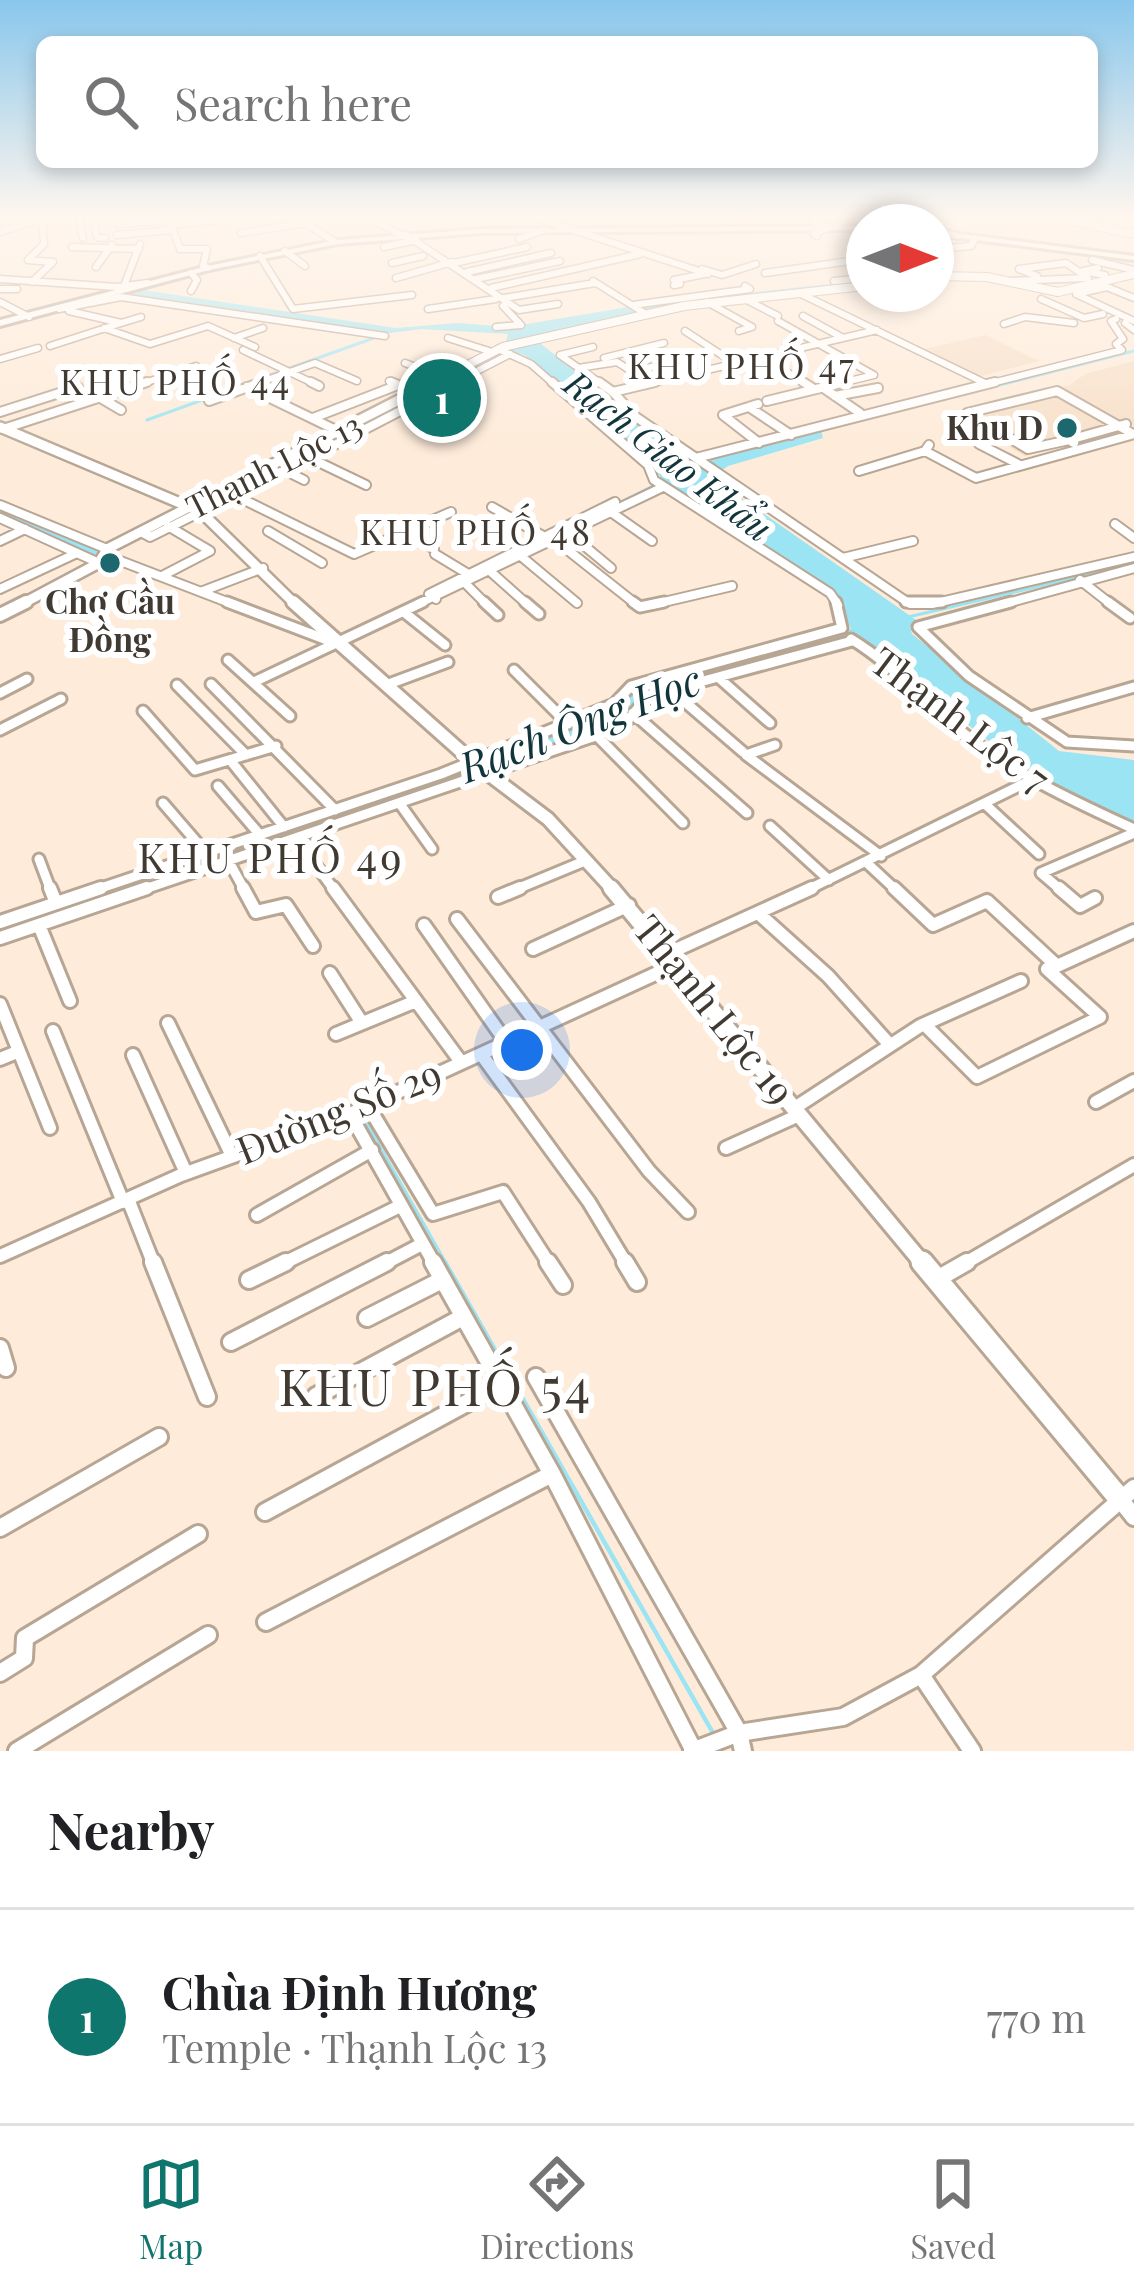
<!DOCTYPE html>
<html lang="en">
<head>
<meta charset="utf-8">
<style>
	body { margin:0; font-family:"Playfair Display",serif; background:#f2f2f2; color:#202124 }
	.compass { position:absolute; left:846px; top:204px; width:108px; height:108px; border-radius:50%; background:#fff; box-shadow:0 6px 18px #0003; rotate:90deg }
	.you { position:absolute; left:522px; top:1050px; width:42px; height:42px; margin:-30px; border:9px solid #fff; border-radius:50%; background:#1a73e8; box-shadow:0 0 0 18px #1a73e833 }
	.badge { display:grid; place-items:center; width:78px; height:78px; border-radius:50%; background:#0f766e; color:#fff; font-size:39px; font-weight:700 }
	.pin { position:absolute; translate:-50% -50%; border:6px solid #fff; box-shadow:0 3px 12px #0006 }
	.list { margin:0; padding:0; list-style:none }
	h2 { display:flex; justify-content:space-between; align-items:center; height:156px; margin:0; padding:0 48px; font-size:51px }
	h2 small { font-size:39px; font-weight:400; color:#757577 }
	.list li { display:grid; grid-template-columns:78px 1fr auto; gap:36px; align-items:center; box-sizing:border-box; height:216px; padding:0 48px; border-top:3px solid #e0e0e0 }
	.list b { display:block; font-size:45px; white-space:nowrap }
	.list p { margin:0; font-size:39px; white-space:nowrap; color:#757577 }
	.list em { font-size:39px; font-style:normal; color:#757577 }
	.icon { flex:none; width:66px; height:66px; fill:none; stroke:currentColor; stroke-width:2; stroke-linecap:round; stroke-linejoin:round }
	.map { position:relative; flex:none; width:1134px; height:1751px; overflow:hidden }
	.search { position:absolute; background:#fff; box-shadow:0 6px 18px #0003; left:36px; right:36px; top:36px; height:132px; display:flex; align-items:center; gap:30px; box-sizing:border-box; padding:0 42px; border-radius:18px; color:#757577; font-size:45px }
	.sheet { height:372px; background:#fff }
	nav { display:flex; justify-content:space-around; align-items:center; box-sizing:border-box; height:168px; border-top:3px solid #e0e0e0; background:#fff; font-size:33px; color:#757577 }
	nav a { display:grid; justify-items:center; gap:6px }
	nav .on { color:#0f766e }
	.map>svg:first-child { display:block }
	.built { fill:#f7dfc7 }
	.water { fill:#9ae4f3 }
	.lines { fill:none; stroke-linecap:round; stroke-linejoin:round }
	.stream-far1 { stroke:#9ae4f3; stroke-width:3 }
	.stream { stroke:#9ae4f3; stroke-width:4.5 }
	.river { fill:#9ae4f3; fill-rule:evenodd }
	.minor-far4-casing { stroke:#b8a695; stroke-width:9 }
	.minor-far3-casing { stroke:#b8a695; stroke-width:12 }
	.minor-far2-casing { stroke:#b8a695; stroke-width:15 }
	.minor-far1-casing { stroke:#b8a695; stroke-width:18 }
	.minor-casing { stroke:#b8a695; stroke-width:22 }
	.tertiary-far4-casing { stroke:#b8a695; stroke-width:10 }
	.tertiary-far3-casing { stroke:#b8a695; stroke-width:14 }
	.tertiary-far2-casing { stroke:#b8a695; stroke-width:18 }
	.tertiary-far1-casing { stroke:#b8a695; stroke-width:21 }
	.tertiary-casing { stroke:#b8a695; stroke-width:27 }
	.primary-casing { stroke:#b8a695; stroke-width:6 }
	.minor-far4 { stroke:#fff; stroke-width:6 }
	.minor-far3 { stroke:#fff; stroke-width:8 }
	.minor-far2 { stroke:#fff; stroke-width:9 }
	.minor-far1 { stroke:#fff; stroke-width:12 }
	.minor { stroke:#fff; stroke-width:16 }
	.tertiary-far4 { stroke:#fff; stroke-width:8 }
	.tertiary-far3 { stroke:#fff; stroke-width:9 }
	.tertiary-far2 { stroke:#fff; stroke-width:12 }
	.tertiary-far1 { stroke:#fff; stroke-width:15 }
	.tertiary { stroke:#fff; stroke-width:21 }
	.primary { fill:#fff; fill-rule:evenodd }
	.poi-dot { fill:#1c686e; stroke:#fff; stroke-width:4.5 }
	.labels { text-anchor:middle; stroke-width:12; stroke-linejoin:round; paint-order:stroke }
	.far-poi-label { font-size:33px; font-weight:bold; fill:#413a32; stroke:#fff; text-anchor:end }
	.far-street-label { font-size:33px; fill:#413a32; stroke:#fff }
	.far-neighbourhood-label { font-size:36px; letter-spacing:3px; fill:#413a32; stroke:#fff }
	.far-water-label { font-size:36px; font-style:italic; fill:#11353b; stroke:#fff }
	.street-label { font-size:39px; fill:#413a32; stroke:#fff }
	.water-label { font-size:42px; font-style:italic; fill:#11353b; stroke:#fff }
	.neighbourhood-label { font-size:42px; letter-spacing:3px; fill:#413a32; stroke:#fff }
	.near-neighbourhood-label { font-size:51px; letter-spacing:3px; fill:#413a32; stroke:#fff }
</style>
</head>
<body>
<div class="map">
<svg width="1134" height="1751" viewBox="0 0 1134 1751">
	<rect width="100%" height="100%" fill="#feebd9"/>
	<path class="built" d="M986 335 1039 361 978 377 924 349Z
		M1134 361V428L1025 456 952 413 1070 385 1085 374Z"/>
	<path class="water" d="M0 280 149 291 396 328 458 323 509 327 646 304 864 280V284L577 326 540 334 536 340 695 464 821 430 823 438 728 466 711 477 919 622 910 627 912 634 1059 751 1134 760V822L1042 779 979 734 888 656 855 638 839 601 816 582 664 484 654 466 524 355 504 349 508 334 421 329 375 335 100 290Z"/>
	<g class="lines">
		<path class="stream-far1" d="M507 305 524 324
			M259 379 374 338
			M147 420 205 399
			M822 430 1134 351
			M619 503 659 483
			M908 617 1134 564
			M362 1115 447 1265"/>
		<path class="stream" d="M445 1262 713 1733"/>
		<path class="river" d="M0 506 102 549 105 552 102 555H92L0 515Z
			M876 622 884 627 882 631 644 696 622 722 85 907H69L66 902 69 897 610 714 632 688Z"/>
		<defs>
			<path id="minor-far4" d="M79 215 83 238
				M93 215 97 237 105 238
				M168 215 180 249H207L203 266 208 268
				M363 215 402 235
				M478 215 490 219
				M528 215 708 274
				M823 215 813 221 826 227
				M870 215 903 222
				M1118 215 1134 219
				M1 221 8 215
				M118 224 169 220
				M1082 224 1099 215
				M170 225 222 220
				M836 227 855 215
				M936 229 957 236
				M0 232 42 219 44 244 28 260 53 262 32 282
				M241 233 306 223 335 242
				M117 235 172 230
				M406 235 519 310 558 304
				M817 236 814 234 829 227
				M519 239 544 230
				M72 247 139 249
				M384 247 416 240
				M938 249 971 246 975 238
				M285 251 305 266
				M260 256 293 309 412 295
				M1092 260 1134 270
				M392 263 423 256
				M454 263 527 247
				M936 263 940 265 936 267
				M96 267 112 245
				M1098 268 1083 271 1105 275
				M702 269 722 275 756 264
				M467 272 551 253
				M191 273 197 280 191 291
				M765 273 864 259
				M396 278 452 262
				M0 279 117 287 148 283
				M476 279 560 261
				M593 281 646 314
				M834 281 864 278
				M1010 281 1088 278 1066 263 1019 269 1037 276
				M674 285 680 284 674 280 705 274
				M124 286 140 244
				M491 288 640 254
				M0 289H17
				M799 293 987 384
				M504 298 595 283
				M1134 298 1107 287 1076 294 1134 321
				M745 299 778 316
				M1041 299 1084 318 1103 314
				M0 302 29 317
				M707 302 752 327 739 331
				M633 305 750 289 745 286
				M59 309 121 297 385 336
				M428 309 496 299
				M803 316 843 338
				M778 321 874 375 833 385
				M121 323 141 317
				M1125 323 1134 330
				M1004 324 1025 317 1074 323
				M496 327 521 325 503 306
				M104 328 150 344 208 326 255 347
				M685 331 737 365
				M234 338 263 328
				M448 338 489 351
				M50 346 121 323 69 311
				M498 349 531 364 555 385
				M243 350 317 385
				M560 355 603 385
				M560 355 593 347
				M604 358 664 343
				M764 358 808 385
				M0 359 38 348
				M405 363 445 378
				M578 368 617 362 631 371 692 359
				M765 379 789 373
				M389 381 398 385
				M138 385 196 366
				M253 385 315 363 357 381
				M450 385 510 354
				M643 385 877 330
				M984 385 1122 350 1116 344 1123 339 1111 321 1116 319"/>
			<path id="minor-far3" d="M311 382 319 386
				M552 382 648 465 654 480 830 593 838 605
				M599 382 613 392
				M655 382 613 392 636 417 696 458 995 382
				M803 382 814 389
				M247 387 340 432
				M822 387 860 413
				M835 396 878 388
				M99 397 121 410
				M209 401 262 382
				M767 401 845 382
				M758 404 723 415 759 443
				M749 407 791 435
				M0 412 78 387
				M313 418 398 385 391 382
				M3 429 147 382
				M1069 440 1028 449 967 413 1057 391 1133 434
				M1074 443 1069 440 1126 424
				M979 444 1018 464
				M929 445 925 451 976 478 1131 435
				M323 451 456 382
				M310 458 366 485
				M696 458 910 604H932L1134 557
				M284 470 304 480
				M859 471 925 451
				M224 490 354 554 451 512
				M0 505 107 549
				M492 507 543 536
				M611 512 652 541
				M0 518 99 563
				M1115 524 1134 538
				M268 531 322 563
				M141 532 150 537 323 451 314 445
				M407 533 434 549
				M569 533 611 568
				M555 540 637 605
				M0 541 25 529
				M435 554 468 574
				M105 555 235 605
				M522 557 577 603
				M843 558 913 541
				M491 572 528 605
				M162 576 210 551 168 526
				M1080 580 1112 605
				M466 584 487 605
				M0 589 77 553
				M203 591 263 568
				M436 599 429 594 615 502
				M416 605 663 487
				M651 605 732 586
				M1000 605 1134 568"/>
			<path id="minor-far2" d="M227 602 335 643
				M484 602 498 615
				M525 602 539 614
				M633 602 640 607 664 602
				M836 602 842 628
				M906 602H942
				M1011 602 918 627 969 676 1067 742 1134 746
				M1108 602 1130 618
				M405 613 445 645
				M851 639C892 664 921 698 957 728 1012 773 1071 800 1134 829
				M228 660 290 716
				M514 670 568 724
				M719 678 770 723
				M254 682 423 602
				M211 684 335 810
				M177 685 246 755
				M386 685 448 662
				M671 690 743 752
				M0 693 27 679
				M143 711 195 770 276 746
				M633 713 747 813
				M1027 718 1134 687
				M0 730 61 699
				M596 735 683 823
				M775 745 746 755 881 856
				M230 760 284 827
				M218 786 260 835
				M163 803 207 854
				M400 804 432 849
				M985 804 1039 854
				M770 826 829 880
				M296 838 335 891
				M39 859 51 891
				M228 860 245 891
				M867 863 897 891
				M92 891 441 774 614 704 631 686 842 628
				M139 891 622 727 645 700 659 693 852 641
				M512 891 587 860
				M805 891 1029 781
				M1062 891 1041 873 1134 833"/>
			<path id="minor-far1" d="M50 888 56 903
				M243 888 256 912 286 905 313 946
				M333 888 461 1062
				M894 888 933 925 987 901 1057 966 1047 969 1100 1017 977 1077 925 1025
				M1059 888 1080 906 1095 898
				M498 897 520 888
				M758 913 828 976 890 1045
				M457 919 649 1171 688 1212
				M0 922 101 888
				M39 925 70 1001
				M424 925 506 1042
				M0 938 147 888
				M533 949 629 905
				M669 953 812 888
				M1057 966 1134 931
				M330 973 362 1023
				M0 1004 50 1128
				M168 1023 232 1156
				M53 1031 123 1202
				M336 1034 416 1001
				M481 1054 589 1202 627 1265
				M133 1055 186 1173
				M0 1059 17 1052
				M1096 1102 1134 1081
				M368 1106 433 1214 503 1192 550 1265
				M793 1109 920 1026 1021 981
				M350 1114 435 1265
				M726 1148 799 1115
				M128 1199 154 1265
				M257 1215 372 1150
				M0 1256 181 1175 350 1114 677 964
				M280 1265 400 1206
				M382 1265 422 1244
				M962 1265 1134 1165"/>
			<path id="minor" d="M153 1262 207 1397
				M433 1262 552 1474 694 1751
				M548 1262 563 1285
				M625 1262 637 1282
				M939 1278 967 1262
				M249 1280 286 1262
				M367 1318 442 1280
				M231 1342 387 1262
				M0 1348 6 1368
				M536 1377 739 1733 743 1751
				M316 1396 463 1317
				M1119 1498 1134 1517
				M265 1512 500 1385
				M0 1528 159 1437
				M266 1622 552 1474
				M0 1673 24 1658 25 1638 198 1534
				M921 1675 972 1751
				M17 1751 208 1635
				M692 1751 739 1733 843 1717 921 1675 1134 1488"/>
			<path id="tertiary-far4" d="M1041 215 1134 234
				M936 276 987 277 1058 292 1134 274
				M428 385 503 347 684 306 864 286"/>
			<path id="tertiary-far3" d="M0 427 201 512 296 605
				M20 605 99 563 107 549 434 382"/>
			<path id="tertiary-far2" d="M293 602 474 763 548 819 614 891
				M0 615 26 602"/>
			<path id="tertiary-far1" d="M611 888 924 1265"/>
			<path id="tertiary" d="M922 1262 1119 1498"/>
			<path id="primary" d="M864 226V230L481 233 337 244 209 270 0 326V320L208 266 337 240 481 229Z
				M936 231 1134 256V260L936 235Z"/>
		</defs>
		<use href="#minor-far4" class="minor-far4-casing"/>
		<use href="#minor-far3" class="minor-far3-casing"/>
		<use href="#minor-far2" class="minor-far2-casing"/>
		<use href="#minor-far1" class="minor-far1-casing"/>
		<use href="#minor" class="minor-casing"/>
		<use href="#tertiary-far4" class="tertiary-far4-casing"/>
		<use href="#tertiary-far3" class="tertiary-far3-casing"/>
		<use href="#tertiary-far2" class="tertiary-far2-casing"/>
		<use href="#tertiary-far1" class="tertiary-far1-casing"/>
		<use href="#tertiary" class="tertiary-casing"/>
		<use href="#primary" class="primary-casing"/>
		<use href="#minor-far4" class="minor-far4"/>
		<use href="#minor-far3" class="minor-far3"/>
		<use href="#minor-far2" class="minor-far2"/>
		<use href="#minor-far1" class="minor-far1"/>
		<use href="#minor" class="minor"/>
		<use href="#tertiary-far4" class="tertiary-far4"/>
		<use href="#tertiary-far3" class="tertiary-far3"/>
		<use href="#tertiary-far2" class="tertiary-far2"/>
		<use href="#tertiary-far1" class="tertiary-far1"/>
		<use href="#tertiary" class="tertiary"/>
		<use href="#primary" class="primary"/>
	</g>
	<linearGradient id="sky" x2="0" y2="1"><stop stop-color="#89c7ec"/><stop offset="0.47" stop-color="#fff6ee"/><stop offset="1" stop-color="#fff6ee" stop-opacity="0"/></linearGradient>
	<rect width="1134" height="461" fill="url(#sky)"/>
	<g class="poi-dot">
		<circle cx="1067" cy="428" r="12"/>
		<circle cx="110" cy="563" r="12"/>
	</g>
	<g class="labels">
		<g class="far-poi-label">
			<text x="1043" y="440">Khu D</text>
			<text x="110" y="614" text-anchor="middle">Chợ Cầu<tspan x="110" dy="38">Đồng</tspan></text>
		</g>
		<g class="far-street-label">
			<text transform="translate(274 466) rotate(-27)" y="12">Thạnh Lộc 13</text>
		</g>
		<g class="far-neighbourhood-label">
			<text x="742" y="379">KHU PHỐ 47</text>
			<text x="176" y="395">KHU PHỐ 44</text>
			<text x="476" y="545">KHU PHỐ 48</text>
		</g>
		<g class="far-water-label">
			<text transform="translate(668 456) rotate(38)" y="13">Rạch Giao Khẩu</text>
		</g>
		<g class="street-label">
			<text transform="translate(960 720) rotate(37)" y="14">Thạnh Lộc 7</text>
			<text transform="translate(714 1010) rotate(51)" y="14">Thạnh Lộc 19</text>
			<text transform="translate(339 1112) rotate(-22)" y="14">Đường Số 29</text>
		</g>
		<g class="water-label">
			<text transform="translate(580 724) rotate(-21)" y="15">Rạch Ông Học</text>
		</g>
		<g class="neighbourhood-label">
			<text x="271" y="873">KHU PHỐ 49</text>
		</g>
		<g class="near-neighbourhood-label">
			<text x="436" y="1406">KHU PHỐ 54</text>
		</g>
	</g>
</svg>
<svg class="compass" viewBox="-18 -18 36 36"><path d="M0-13l5 13h-10z" fill="#e53935"/><path d="M0 13l5-13h-10z" fill="#757577"/></svg>
<div class="you"></div>
<div class="pin badge" style="left:442px;top:398px">1</div>
<div class="search"><svg class="icon" aria-label="search" viewBox="0 0 24 24"><circle cx="10" cy="10" r="6"/><path d="M15 15l6 6"/></svg>Search here</div>
</div>
<section class="sheet">
<h2>Nearby<small></small></h2>
<ul class="list">
<li><span class="badge">1</span><div><b>Chùa Định Hương</b><p>Temple · Thạnh Lộc 13</p></div><em>770 m</em></li>
</ul>
</section>
<nav>
<a class="on"><svg class="icon" aria-label="map" viewBox="0 0 24 24"><path d="M3 6l6-2 6 2 6-2v14l-6 2-6-2-6 2zM9 4v14M15 6v14"/></svg>Map</a>
<a><svg class="icon" aria-label="directions" viewBox="0 0 24 24"><path d="M12 3l9 9-9 9-9-9zM9 14v-3h6M13 9l2 2-2 2"/></svg>Directions</a>
<a><svg class="icon" aria-label="saved" viewBox="0 0 24 24"><path d="M7 4h10v16l-5-4-5 4z"/></svg>Saved</a>
</nav>
</body>
</html>
